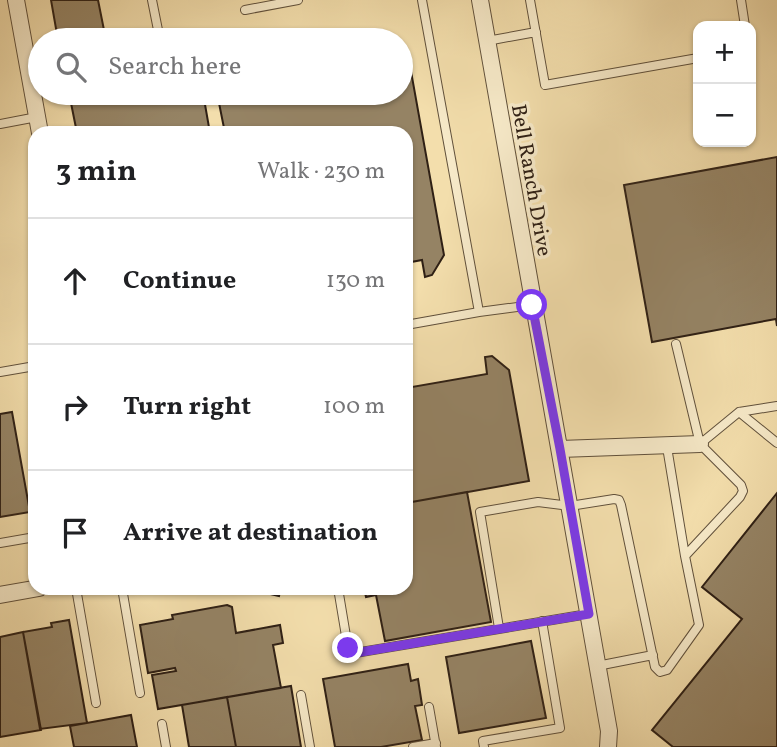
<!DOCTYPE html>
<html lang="en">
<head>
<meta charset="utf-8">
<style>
	body { margin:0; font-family:Vollkorn,serif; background:#f2f2f2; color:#202124 }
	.controls { position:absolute; right:21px; top:21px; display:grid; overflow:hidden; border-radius:14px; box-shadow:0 2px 5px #0004 }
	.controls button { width:63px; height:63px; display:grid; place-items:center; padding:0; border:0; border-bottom:2px solid #e0e0e0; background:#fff; color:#202124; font:35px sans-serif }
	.stop { position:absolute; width:21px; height:21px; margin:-16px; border:5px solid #7c3aed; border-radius:50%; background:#fff }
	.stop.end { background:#7c3aed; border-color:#fff; box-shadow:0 2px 7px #0008 }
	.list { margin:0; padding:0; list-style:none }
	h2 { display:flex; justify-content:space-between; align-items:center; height:91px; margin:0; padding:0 28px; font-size:30px }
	h2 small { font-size:23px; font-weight:400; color:#757577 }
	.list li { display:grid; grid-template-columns:46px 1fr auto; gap:21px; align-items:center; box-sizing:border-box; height:126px; padding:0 28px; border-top:2px solid #e0e0e0 }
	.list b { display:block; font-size:26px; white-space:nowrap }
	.list em { font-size:23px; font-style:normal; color:#757577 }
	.icon { flex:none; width:38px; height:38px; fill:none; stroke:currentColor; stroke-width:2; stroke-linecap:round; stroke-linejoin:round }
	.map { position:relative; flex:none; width:777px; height:747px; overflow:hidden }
	.search { position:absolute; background:#fff; box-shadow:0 2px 5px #0004; left:28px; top:28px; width:385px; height:77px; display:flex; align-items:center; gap:18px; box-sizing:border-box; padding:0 24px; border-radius:38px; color:#757577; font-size:26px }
	.panel { position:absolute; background:#fff; box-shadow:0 2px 5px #0004; left:28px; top:126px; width:385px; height:469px; border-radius:21px }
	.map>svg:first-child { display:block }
	.building { fill:#958364; stroke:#2f2015; stroke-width:2 }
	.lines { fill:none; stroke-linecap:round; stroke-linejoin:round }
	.service-casing { stroke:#60503b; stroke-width:10 }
	.minor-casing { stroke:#60503b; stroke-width:18 }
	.service { stroke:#f7eac9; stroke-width:8 }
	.minor { stroke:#f7eac9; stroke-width:16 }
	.route { stroke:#7c3aed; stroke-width:9 }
	.labels { text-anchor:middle; stroke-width:7; stroke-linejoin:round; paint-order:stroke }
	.street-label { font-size:21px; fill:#2f2015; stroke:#f7eac9 }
</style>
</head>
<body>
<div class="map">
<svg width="777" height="747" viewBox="0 0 777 747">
	<rect width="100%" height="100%" fill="#f3deac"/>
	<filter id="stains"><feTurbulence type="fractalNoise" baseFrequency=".00286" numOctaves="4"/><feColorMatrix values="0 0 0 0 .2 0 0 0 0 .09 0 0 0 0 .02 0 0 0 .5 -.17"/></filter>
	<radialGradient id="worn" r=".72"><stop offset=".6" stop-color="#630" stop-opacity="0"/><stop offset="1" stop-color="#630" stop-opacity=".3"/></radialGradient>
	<path class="building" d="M51 0H98L106 40H58Z
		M387 34 395 40H382V35Z
		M401 45 407 49 444 255 432 275 425 277 422 260 406 263V133H225L217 93H401Z
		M102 93H203L210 133H77L70 98Z
		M777 157V326L776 319 652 342 624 185Z
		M492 356 509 370 529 481 406 503V388L487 374 485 357Z
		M12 412 30 512 0 517V414Z
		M467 492 491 622 385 641 376 595 366 597 364 588H406V503Z
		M777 493V747H673L652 730 742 619 702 587Z
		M254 588H281L279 596 253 590Z
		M227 605 232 607 236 633 280 625 283 643 273 645 281 688 158 709 152 675 176 671 175 668 148 673 140 625 173 619 172 615Z
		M69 620 87 723 40 729 23 632 52 627 51 623Z
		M23 632 41 730 0 737V637Z
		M531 641 546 718 459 733 446 657Z
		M408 664 411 681 418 679 422 705 415 706 422 740 381 747H335L323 679Z
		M291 686 301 747H236L227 697Z
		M227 697 236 747H189L182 705Z
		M131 715 137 747H74L70 726Z"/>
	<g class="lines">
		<defs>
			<path id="service" d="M152 0 160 40
				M422 0 479 312 532 305
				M530 0 545 85 698 58
				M741 0 745 26
				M245 10 298 0
				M487 41 536 32
				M0 124 37 117
				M406 325 479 312
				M0 372 35 366
				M739 412 777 443
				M700 444 739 412 777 406
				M667 447 685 556
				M0 543 35 537
				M76 588 96 703
				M122 588 140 693
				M338 588 348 648 355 653 588 614
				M499 628 480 512 538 502 570 506 614 499 619 500 621 505 655 667 660 672 667 670 699 625 685 556 740 497 743 491 741 485 700 444 676 344
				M597 666 653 655
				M301 695 310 747
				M429 707 436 747
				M162 724 166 747
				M413 747 436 743
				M484 747 483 741 560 728 542 621"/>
			<path id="minor" d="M16 0 40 133
				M480 0 609 731 608 747
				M560 449 700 444
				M0 595 39 588"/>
		</defs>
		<use href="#service" class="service-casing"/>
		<use href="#minor" class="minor-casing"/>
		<use href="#service" class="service"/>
		<use href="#minor" class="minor"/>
	</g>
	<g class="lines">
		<path class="route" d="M348 648 355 653 589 614 560 449 532 305"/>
	</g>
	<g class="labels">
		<g class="street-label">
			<text transform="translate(532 180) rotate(80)" y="7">Bell Ranch Drive</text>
		</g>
	</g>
	<rect width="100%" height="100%" filter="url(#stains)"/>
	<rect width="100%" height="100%" fill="url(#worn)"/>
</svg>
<div class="controls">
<button>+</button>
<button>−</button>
</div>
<div class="stop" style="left:532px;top:305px"></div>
<div class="stop end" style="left:348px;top:648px"></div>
<div class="search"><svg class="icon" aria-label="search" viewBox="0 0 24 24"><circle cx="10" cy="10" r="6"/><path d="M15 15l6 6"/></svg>Search here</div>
<section class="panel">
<h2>3 min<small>Walk · 230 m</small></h2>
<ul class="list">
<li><svg class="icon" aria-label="ahead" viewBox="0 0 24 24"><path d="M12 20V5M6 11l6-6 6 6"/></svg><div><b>Continue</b></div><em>130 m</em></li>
<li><svg class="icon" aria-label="right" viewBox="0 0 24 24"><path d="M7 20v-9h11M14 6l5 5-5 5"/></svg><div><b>Turn right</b></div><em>100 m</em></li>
<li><svg class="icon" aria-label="arrive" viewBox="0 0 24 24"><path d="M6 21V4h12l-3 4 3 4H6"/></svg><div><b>Arrive at destination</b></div></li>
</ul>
</section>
</div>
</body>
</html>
